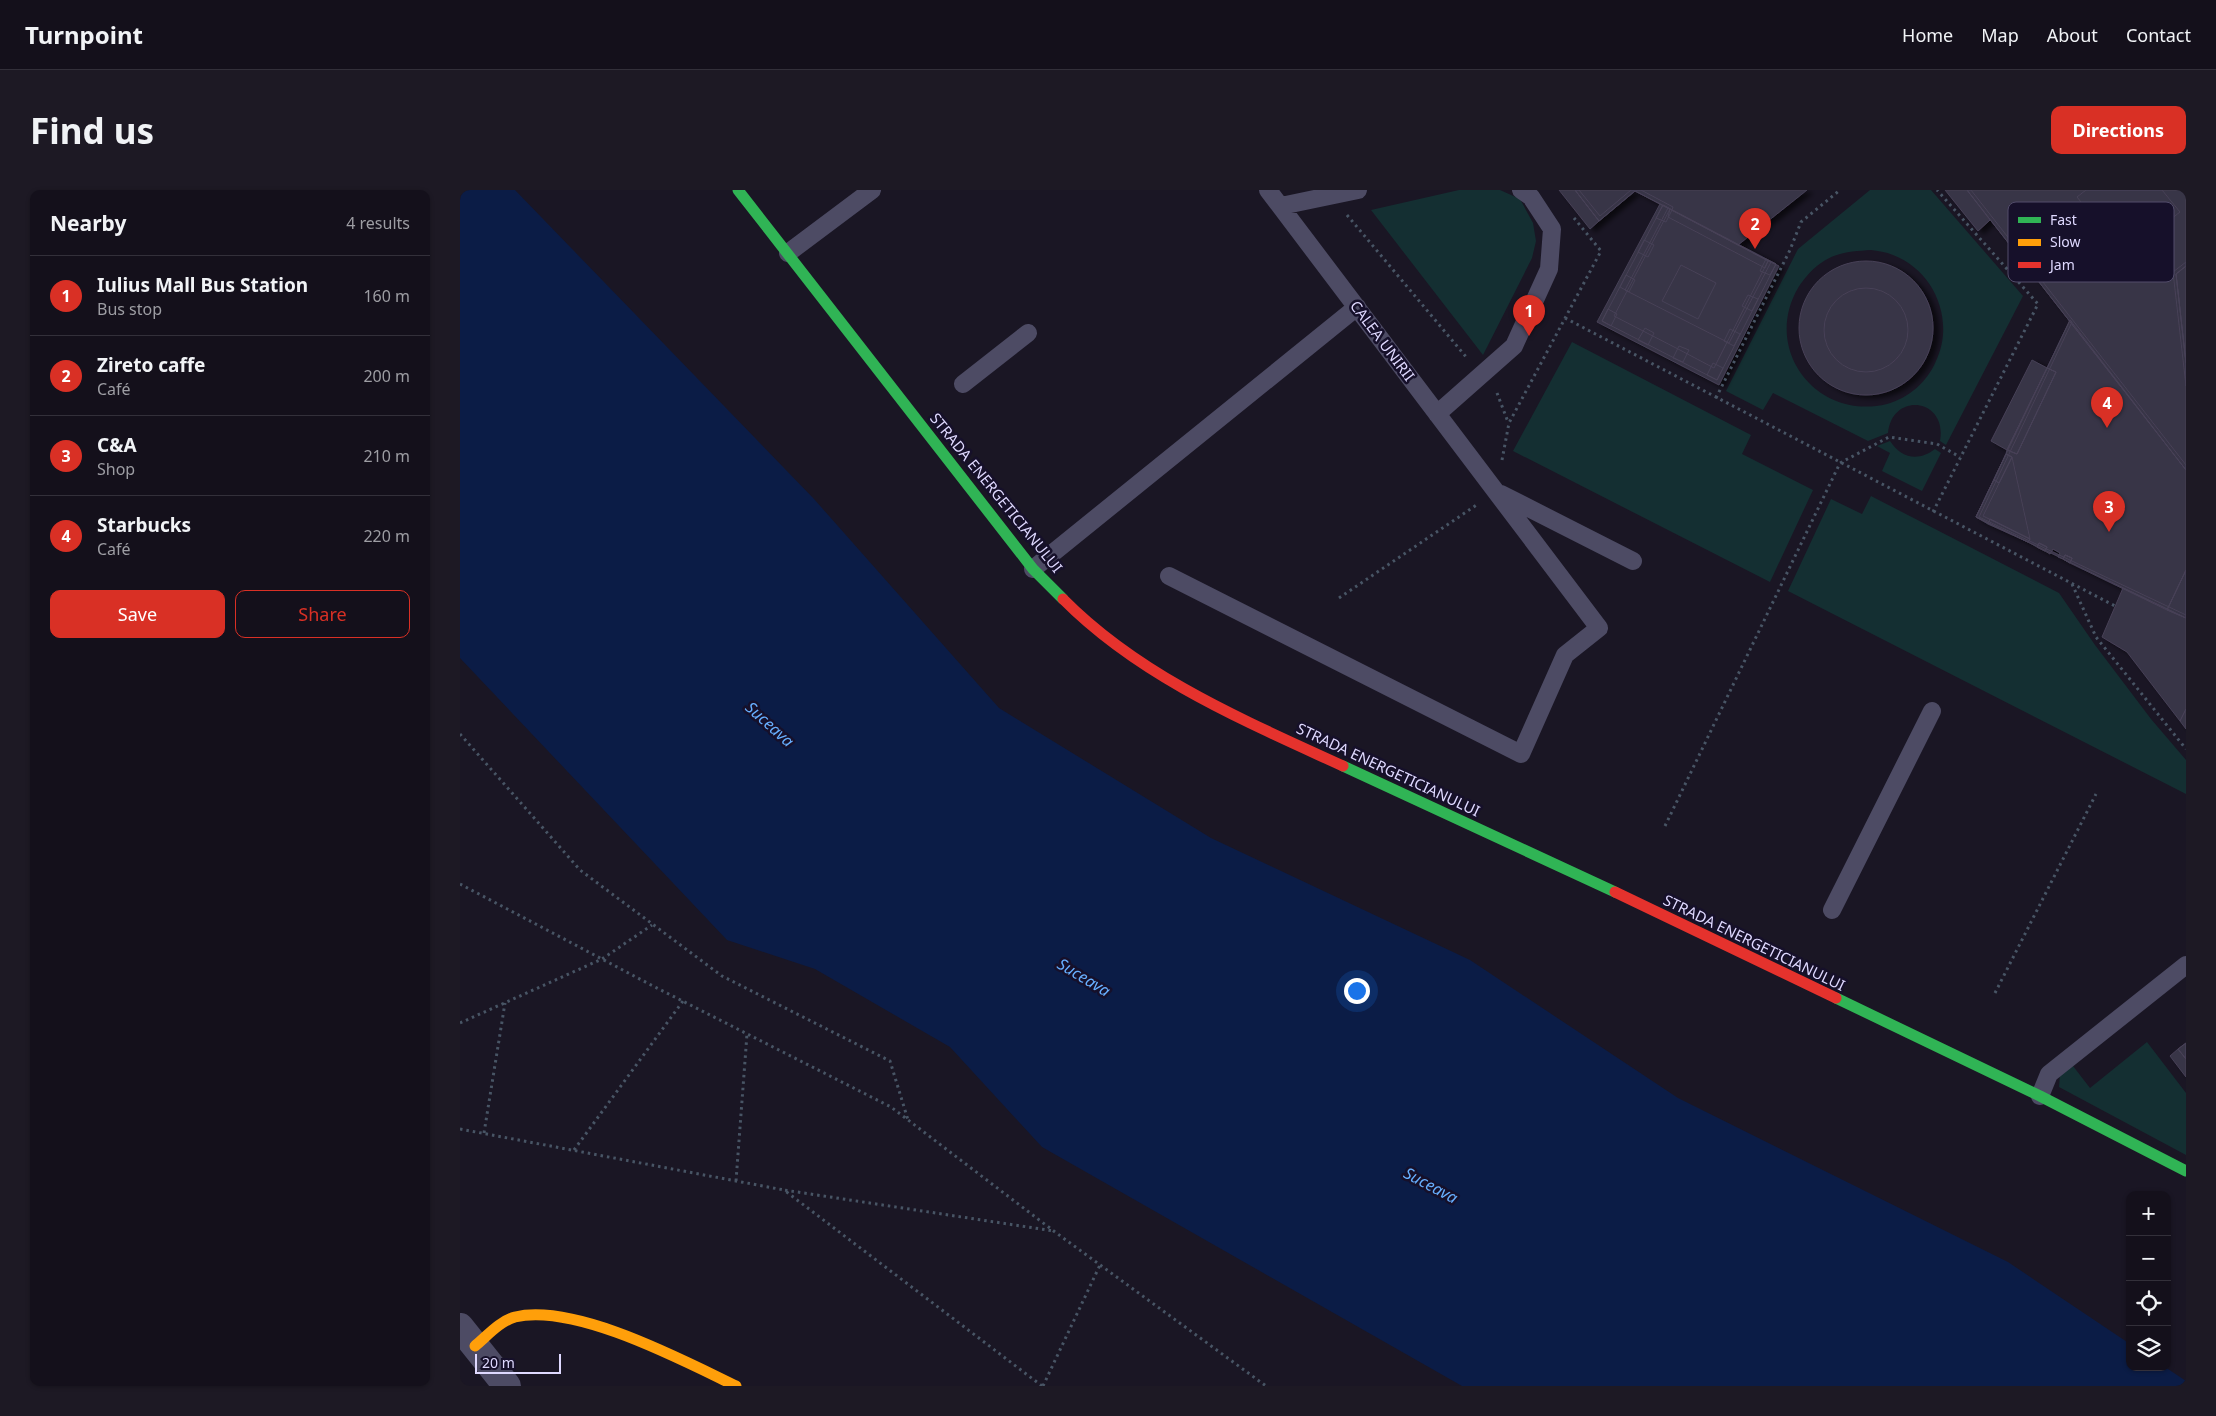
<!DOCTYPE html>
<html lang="en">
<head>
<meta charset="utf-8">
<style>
	body { margin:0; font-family:"Noto Sans",sans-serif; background:#1d1924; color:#f1f3f6 }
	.controls { position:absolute; right:15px; bottom:15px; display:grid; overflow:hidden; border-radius:10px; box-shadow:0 1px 4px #0004 }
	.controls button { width:45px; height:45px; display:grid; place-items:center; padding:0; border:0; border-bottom:1px solid #33303a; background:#14101b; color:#f1f3f6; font:25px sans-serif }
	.scale { position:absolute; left:15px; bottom:12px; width:86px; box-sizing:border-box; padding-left:5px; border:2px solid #dfd9ff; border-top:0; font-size:14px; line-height:18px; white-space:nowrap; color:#dfd9ff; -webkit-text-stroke:4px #16102a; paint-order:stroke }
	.you { position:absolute; left:896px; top:800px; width:18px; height:18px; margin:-12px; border:4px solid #fff; border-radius:50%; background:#1a73e8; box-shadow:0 0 0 8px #1a73e833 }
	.badge { display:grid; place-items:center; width:32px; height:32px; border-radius:50%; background:#d93025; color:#fff; font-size:16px; font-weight:700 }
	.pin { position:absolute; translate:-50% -41px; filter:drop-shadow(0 1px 2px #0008) }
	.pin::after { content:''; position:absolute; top:26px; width:18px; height:15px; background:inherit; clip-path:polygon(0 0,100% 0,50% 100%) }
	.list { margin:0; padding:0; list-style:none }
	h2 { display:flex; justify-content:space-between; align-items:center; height:65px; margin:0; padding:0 20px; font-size:21px }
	h2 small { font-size:16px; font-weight:400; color:#9d9da3 }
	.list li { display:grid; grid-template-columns:32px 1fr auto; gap:15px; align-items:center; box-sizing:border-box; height:80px; padding:0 20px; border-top:1px solid #33303a }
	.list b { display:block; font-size:19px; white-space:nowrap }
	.list p { margin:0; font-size:16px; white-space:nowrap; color:#9d9da3 }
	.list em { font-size:16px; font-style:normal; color:#9d9da3 }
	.actions { display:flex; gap:10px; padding:15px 20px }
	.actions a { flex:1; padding:11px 0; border:1px solid #d93025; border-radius:10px; text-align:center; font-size:18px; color:#d93025 }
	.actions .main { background:#d93025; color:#fff }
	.icon { flex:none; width:28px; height:28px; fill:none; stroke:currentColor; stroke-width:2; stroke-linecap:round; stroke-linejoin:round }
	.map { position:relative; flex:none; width:1726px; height:1196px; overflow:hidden; border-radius:10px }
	header { display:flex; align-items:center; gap:30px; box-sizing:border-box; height:70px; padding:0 25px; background:#14101b; border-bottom:1px solid #33303a }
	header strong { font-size:24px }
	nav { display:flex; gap:28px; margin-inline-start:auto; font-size:18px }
	.intro { display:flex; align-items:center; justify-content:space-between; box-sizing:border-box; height:120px; padding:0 30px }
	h1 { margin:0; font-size:35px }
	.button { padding:12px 22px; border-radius:10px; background:#d93025; color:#fff; font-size:18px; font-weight:700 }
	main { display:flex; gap:30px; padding:0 30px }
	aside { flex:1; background:#14101b; border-radius:10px; box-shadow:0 1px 4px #0004 }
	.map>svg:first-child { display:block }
	.green { fill:#142f32; fill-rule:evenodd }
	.water { fill:#0b1c46 }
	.building { fill:#383446; stroke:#474157; filter:url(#shadow) }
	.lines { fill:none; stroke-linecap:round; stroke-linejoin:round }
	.path { stroke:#485565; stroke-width:3; stroke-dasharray:2.5 4; stroke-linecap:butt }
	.lane { stroke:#4d4b64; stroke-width:18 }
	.street { stroke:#4d4b64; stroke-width:28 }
	.fast { stroke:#30b455; stroke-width:11 }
	.slow { stroke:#ff9f0a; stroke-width:11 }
	.jam { stroke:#e5322d; stroke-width:11 }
	.labels { text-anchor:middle; stroke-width:5; stroke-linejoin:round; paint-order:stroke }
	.street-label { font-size:15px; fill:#dfd9ff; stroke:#16102a }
	.water-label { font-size:16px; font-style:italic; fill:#67afff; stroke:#16102a }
	.key { fill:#16102a; stroke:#524c6a; stroke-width:1 }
	.key-label { font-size:14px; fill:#dfd9ff }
</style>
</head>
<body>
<header>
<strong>Turnpoint</strong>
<nav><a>Home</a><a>Map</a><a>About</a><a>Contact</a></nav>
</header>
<div class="intro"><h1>Find us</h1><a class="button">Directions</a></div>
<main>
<aside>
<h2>Nearby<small>4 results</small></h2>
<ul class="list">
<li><span class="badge">1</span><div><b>Iulius Mall Bus Station</b><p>Bus stop</p></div><em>160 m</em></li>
<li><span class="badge">2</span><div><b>Zireto caffe</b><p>Café</p></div><em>200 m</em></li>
<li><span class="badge">3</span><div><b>C&amp;A</b><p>Shop</p></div><em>210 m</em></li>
<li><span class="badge">4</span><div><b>Starbucks</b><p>Café</p></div><em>220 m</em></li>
</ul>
<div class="actions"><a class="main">Save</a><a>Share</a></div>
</aside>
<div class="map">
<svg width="1726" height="1196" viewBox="0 0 1726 1196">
	<defs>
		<filter id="shadow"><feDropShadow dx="5.5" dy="3" stdDeviation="2.5" flood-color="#0009"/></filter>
	</defs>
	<rect width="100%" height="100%" fill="#1a1624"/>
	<path class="green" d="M999 0H1040L1060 9 1073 33 1076 51 1072 68 1023 165 911 20Z
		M1410 0H1471L1563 106 1486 255 1480 251C1488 208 1432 201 1428 243L1408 251 1313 203 1303 220 1266 201 1338 59ZM1411 60C1418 61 1426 62 1433 65 1475 81 1495 131 1476 171 1467 192 1449 208 1427 214 1357 231 1302 160 1338 98 1344 88 1354 77 1364 71 1378 62 1395 61 1411 60Z
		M1112 152 1291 245 1282 264 1353 300 1310 392 1053 261Z
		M1430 251C1441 268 1458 272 1475 259L1481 263 1462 301 1422 281 1430 263 1417 256Z
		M1411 306 1599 403 1635 455 1691 529 1726 570V604L1328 401 1371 309 1402 324Z
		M1687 852 1726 903V965L1599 897 1600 884 1613 876 1630 898Z"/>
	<path class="water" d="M0 0H55L354 309 539 518 751 648 1010 770 1218 908 1548 1072 1670 1154V1177H1705L1726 1191V1196H1002L582 957 490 857 355 779 267 750 0 468Z"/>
	<path class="building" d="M1099 0H1115L1139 31 1130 39Z
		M1115 0H1347L1278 55 1175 1 1139 31Z
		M1115 0H1119L1140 26 1171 0H1181L1213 17 1212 20 1175 1 1139 31Z
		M1485 0H1507L1530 30 1518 41Z
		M1507 0H1726V76L1716 84 1726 173V280Z
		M1507 0H1511L1726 275V280Z
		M1626 0H1702L1720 22 1664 66 1617 7Z
		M1200 14 1210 19 1154 126 1218 159 1254 178 1308 71 1319 76 1259 195 1137 132Z
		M1203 15 1316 74 1257 190 1142 131Z
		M1203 15 1212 20 1206 32 1196 28Z
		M1208 18 1311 72 1269 153 1165 100Z
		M1210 19 1308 71 1305 78 1208 27Z
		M1184 50 1194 55 1188 67 1178 62Z
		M1306 69 1316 74 1310 85 1300 81Z
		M1339 138a67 67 0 1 1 134 0a67 67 0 1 1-134 0Z
		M1726 72V76L1716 84 1726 173V196L1713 82Z
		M1221 75 1256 93 1238 129 1202 111Z
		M1726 76V173L1716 84Z
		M1166 85 1175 90 1169 102 1160 97Z
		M1364 140a42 42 0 1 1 84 0a42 42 0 1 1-84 0Z
		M1288 105 1298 109 1292 121 1282 116Z
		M1148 119 1157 124 1151 136 1142 131Z
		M1610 130 1726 280V380L1707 420 1610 373 1612 368 1605 365 1603 369 1598 367 1600 363 1593 359 1590 364 1585 361 1587 357 1579 353 1577 357 1568 352 1570 349 1530 329 1528 334 1516 327 1534 290 1539 293 1552 267 1546 264 1547 260 1557 264 1596 182 1587 178Z
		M1610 130 1612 132 1519 327 1726 425V428L1516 327Z
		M1185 138 1194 143 1188 155 1178 150Z
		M1270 139 1280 144 1274 156 1264 151Z
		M1219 156 1229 160 1223 172 1213 168Z
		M1572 170 1587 178 1547 260 1531 251Z
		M1253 173 1263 178 1257 190 1247 185Z
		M1587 178 1596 182 1557 264 1547 260Z
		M1587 178 1596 182 1557 264 1547 260Z
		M1546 264 1552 267 1570 349 1568 352 1516 327Z
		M1546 264 1552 267 1539 293 1534 290Z
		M1546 264 1552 267 1523 326 1570 349 1568 352 1516 327Z
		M1530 329 1570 349 1568 352 1528 334Z
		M1579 353 1587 357 1585 361 1577 357Z
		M1579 353 1587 357 1585 361 1577 357Z
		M1579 353 1587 357 1585 361 1577 357Z
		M1605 365 1612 368 1610 373 1603 369Z
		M1605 365 1612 368 1610 373 1603 369Z
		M1605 365 1612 368 1610 373 1603 369Z
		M1726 380V428L1707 420Z
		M1726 380V428L1707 420Z
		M1663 398 1726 428V519L1720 531 1667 462 1642 447Z
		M1726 519V539L1720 531Z
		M1726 853V869L1718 859Z
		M1726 853V869L1718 859Z
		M1718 859 1726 869V887L1710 866Z"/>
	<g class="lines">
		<path class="path" d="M887 25 1007 168
			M1105 128 1655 416
			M1037 203 1048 232
			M1256 208 1330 60 1341 32 1380 0
			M1042 270 1049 233 1141 61 1114 28
			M1473 322 1578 114 1477 0
			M1612 394 1636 447 1726 559
			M879 408 1018 314
			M0 544 120 680 262 786 430 871 448 930
			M1205 636 1380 273 1429 247 1477 254 1500 267
			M0 694 193 796 431 917 595 1042 806 1196
			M1535 803 1636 604
			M0 833 142 769 192 735
			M0 939 324 1000
			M24 943 45 813
			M114 960 223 811
			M276 991 287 844
			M582 1196 324 1000 594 1041
			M583 1196 640 1075"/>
		<path class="lane" d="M821 16 898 0
			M328 63 412 0
			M503 194 568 143
			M977 224 1054 156 1089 79 1092 39 1071 7 1061 0
			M1041 304 1173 371
			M573 379 897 117
			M709 386 1061 564 1105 465 1139 438 808 0
			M1372 720 1472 521
			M1580 906 1589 884 1726 775"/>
		<path class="street" d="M0 1137 47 1196"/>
		<path class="fast" d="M278 0 573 379 603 409
			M883 576 1155 702
			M1376 808 1580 906 1726 981"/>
		<path class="slow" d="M15 1156C27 1146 40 1131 55 1127 115 1113 222 1170 276 1196"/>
		<path class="jam" d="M603 409C680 487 785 531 883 576
			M1155 702 1376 808"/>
	</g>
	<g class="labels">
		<g class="street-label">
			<text transform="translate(922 151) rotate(53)" y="5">CALEA UNIRII</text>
			<text transform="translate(536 303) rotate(51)" y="5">STRADA ENERGETICIANULUI</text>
			<text transform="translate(928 580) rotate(25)" y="5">STRADA ENERGETICIANULUI</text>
			<text transform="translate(1294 753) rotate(26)" y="5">STRADA ENERGETICIANULUI</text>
		</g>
		<g class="water-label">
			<text transform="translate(310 534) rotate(42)" y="6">Suceava</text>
			<text transform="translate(624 787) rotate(31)" y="6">Suceava</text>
			<text transform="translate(971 995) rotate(28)" y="6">Suceava</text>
		</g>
	</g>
	<rect x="1548" y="12" width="166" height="80" rx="8" class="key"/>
	<rect x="1558" y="27" width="23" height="6" fill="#30b455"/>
	<rect x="1558" y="49" width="23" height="7" fill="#ff9f0a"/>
	<rect x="1558" y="72" width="23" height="6" fill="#e5322d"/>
	<g class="key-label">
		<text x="1590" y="35">Fast</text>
		<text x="1590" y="57">Slow</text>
		<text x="1590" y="80">Jam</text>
	</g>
</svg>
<div class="controls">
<button>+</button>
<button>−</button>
<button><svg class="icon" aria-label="locate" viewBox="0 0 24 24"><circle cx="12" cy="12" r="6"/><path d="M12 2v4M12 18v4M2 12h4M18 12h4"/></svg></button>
<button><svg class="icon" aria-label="layers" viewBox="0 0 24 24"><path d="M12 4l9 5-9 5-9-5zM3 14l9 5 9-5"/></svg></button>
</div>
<div class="scale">20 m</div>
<div class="you"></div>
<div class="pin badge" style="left:1069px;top:146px">1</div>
<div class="pin badge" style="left:1295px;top:59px">2</div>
<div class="pin badge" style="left:1649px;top:342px">3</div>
<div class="pin badge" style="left:1647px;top:238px">4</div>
</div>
</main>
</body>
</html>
